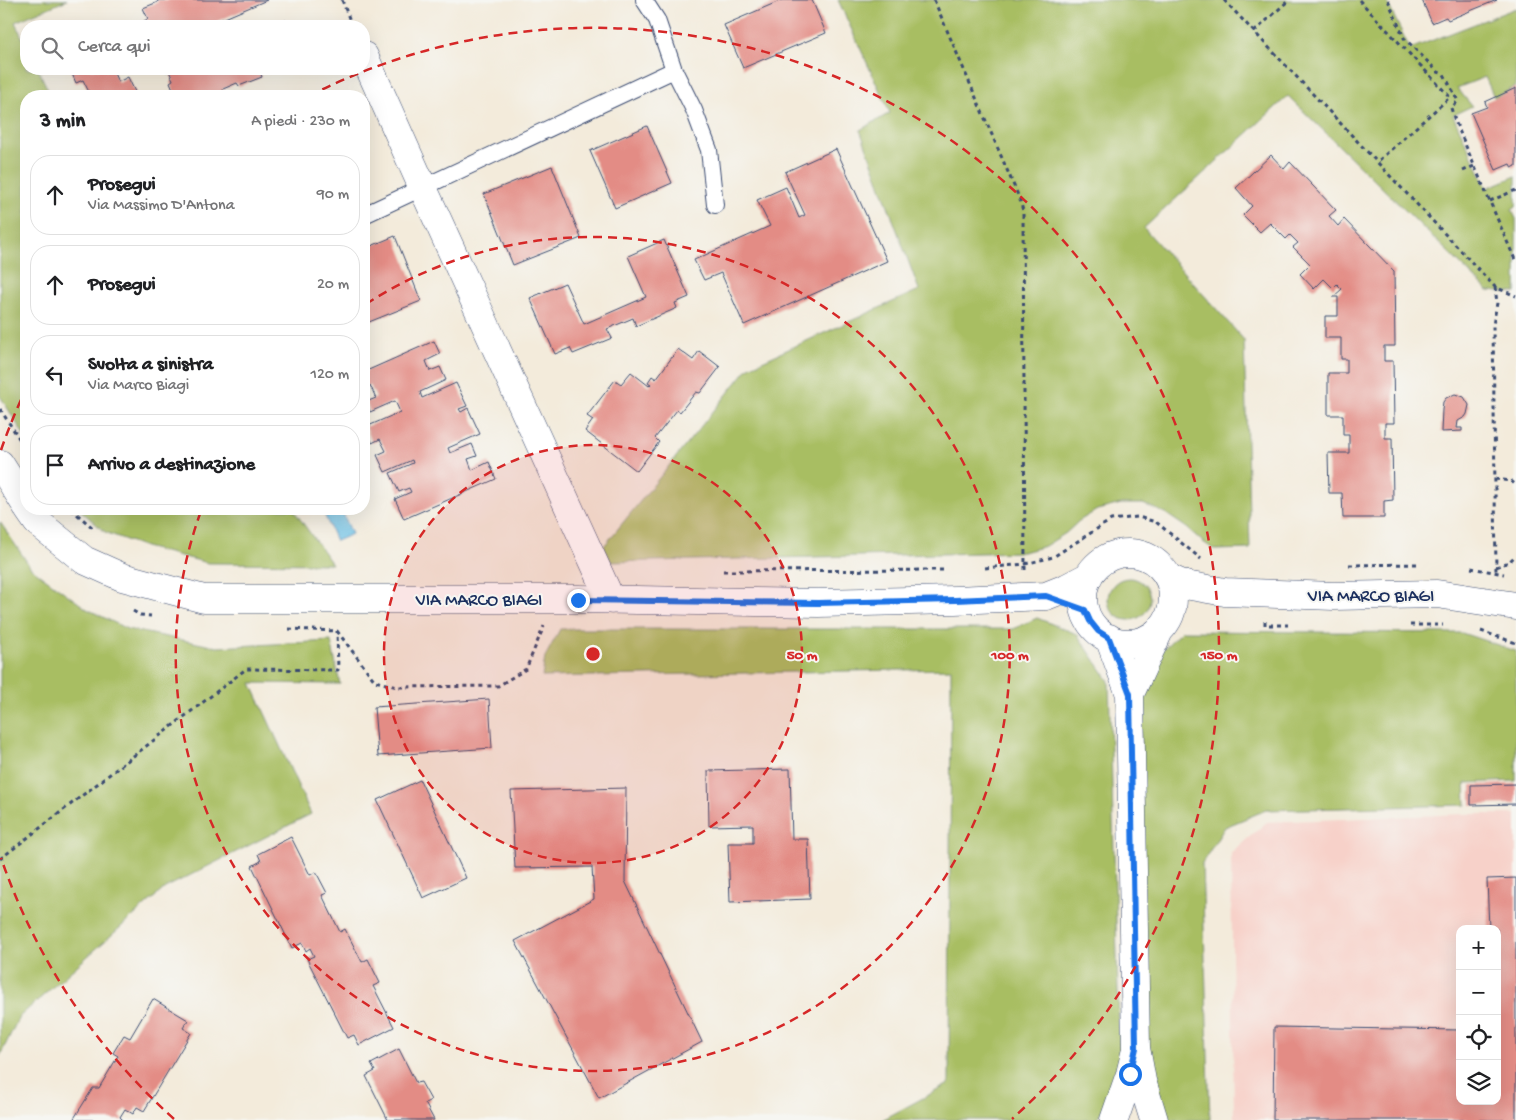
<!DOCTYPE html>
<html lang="it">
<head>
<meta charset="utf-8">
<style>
	body { margin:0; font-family:"Gochi Hand",sans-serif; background:#f2f2f2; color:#202124 }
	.controls { position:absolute; right:15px; bottom:15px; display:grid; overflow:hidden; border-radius:10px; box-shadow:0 5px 20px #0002 }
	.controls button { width:45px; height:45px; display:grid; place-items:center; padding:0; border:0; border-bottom:1px solid #e0e0e0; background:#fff; color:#202124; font:25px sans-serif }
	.stop { position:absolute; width:15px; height:15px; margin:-11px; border:4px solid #1a73e8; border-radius:50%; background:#fff }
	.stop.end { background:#1a73e8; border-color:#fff; box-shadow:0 1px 5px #0008 }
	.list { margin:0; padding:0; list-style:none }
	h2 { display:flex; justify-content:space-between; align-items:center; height:65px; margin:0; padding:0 20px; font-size:21px }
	h2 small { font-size:16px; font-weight:400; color:#757577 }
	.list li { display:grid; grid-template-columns:32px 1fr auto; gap:15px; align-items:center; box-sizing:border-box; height:80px; margin:0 10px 10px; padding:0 10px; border:1px solid #e0e0e0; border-radius:20px }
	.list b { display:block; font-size:19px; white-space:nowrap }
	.list p { margin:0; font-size:16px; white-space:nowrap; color:#757577 }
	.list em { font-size:16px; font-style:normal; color:#757577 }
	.icon { flex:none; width:28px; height:28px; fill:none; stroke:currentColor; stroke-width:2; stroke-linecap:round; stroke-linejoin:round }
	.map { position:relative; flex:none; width:1516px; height:1120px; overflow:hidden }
	.search { position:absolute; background:#fff; box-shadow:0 5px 20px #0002; left:20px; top:20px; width:350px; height:55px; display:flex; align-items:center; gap:12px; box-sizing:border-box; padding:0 18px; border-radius:20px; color:#757577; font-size:19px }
	.panel { position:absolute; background:#fff; box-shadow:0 5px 20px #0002; left:20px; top:90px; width:350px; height:425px; border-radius:20px }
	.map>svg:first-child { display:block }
	.built { fill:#f7d1c9; fill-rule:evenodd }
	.green { fill:#a8be62; stroke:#627660 }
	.water { fill:#69c0e6; stroke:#4278a2 }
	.building { fill:#e38c85 }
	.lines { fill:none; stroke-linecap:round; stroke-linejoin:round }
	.service-casing { stroke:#3b4b71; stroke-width:18 }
	.minor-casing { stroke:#3b4b71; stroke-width:29 }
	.path { stroke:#3b4b71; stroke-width:3; stroke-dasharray:4 4; stroke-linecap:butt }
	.service { stroke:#fff; stroke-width:16 }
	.minor { stroke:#fff; stroke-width:28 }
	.route { stroke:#1a73e8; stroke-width:6 }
	.ring { fill:none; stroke:#d62828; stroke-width:2.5; stroke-dasharray:9 6 }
	.labels { text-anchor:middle; stroke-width:4; stroke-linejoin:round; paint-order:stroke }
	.street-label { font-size:18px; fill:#1b2f5e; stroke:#f6f6f2 }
	.centre { fill:#d62828; stroke:#f6f6f2; stroke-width:2.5 }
	.ring-label { font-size:15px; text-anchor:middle; font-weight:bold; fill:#d62828; stroke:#f6f6f2; stroke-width:4; stroke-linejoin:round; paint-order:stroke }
</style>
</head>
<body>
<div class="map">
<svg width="1516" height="1120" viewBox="0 0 1516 1120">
	<rect width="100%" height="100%" fill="#f6f6f2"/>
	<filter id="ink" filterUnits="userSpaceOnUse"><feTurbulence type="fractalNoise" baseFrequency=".02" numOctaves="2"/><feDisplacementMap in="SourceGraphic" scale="10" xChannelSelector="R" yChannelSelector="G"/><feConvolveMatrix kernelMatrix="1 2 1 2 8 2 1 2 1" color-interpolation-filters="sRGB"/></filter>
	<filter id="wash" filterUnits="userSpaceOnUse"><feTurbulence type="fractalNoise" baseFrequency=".0096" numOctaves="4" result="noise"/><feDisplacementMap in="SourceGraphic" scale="20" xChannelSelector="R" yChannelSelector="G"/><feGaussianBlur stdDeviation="1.12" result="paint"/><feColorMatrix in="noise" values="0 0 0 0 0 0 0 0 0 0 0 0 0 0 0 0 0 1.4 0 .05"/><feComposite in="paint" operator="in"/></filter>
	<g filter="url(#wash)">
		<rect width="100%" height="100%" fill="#f3ebdb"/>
		<path class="built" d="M1465 814H1516V1120H1234L1231 853 1267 822ZM1460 929H1497V1101H1460Z"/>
		<path class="green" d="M0 0H67L15 22 26 45V69H38L51 96H26V438L0 396Z
			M838 0H1386L1410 49 1516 8V87L1494 97 1485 77 1457 88 1472 106 1453 115 1487 188 1516 176V207L1512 210 1516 219V293L1488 291 1288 96 1144 228 1244 340 1250 549 1215 550 1203 542 1187 528 1165 513 1143 504H1121L1097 510 1079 521 1066 533 1045 546 1023 552 611 562 604 546 749 367 919 290 860 130 890 113Z
			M79 509H293L332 564 208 563 145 547 105 532Z
			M0 522 31 568 87 609 127 629 217 647 331 641 340 684 251 683 311 814 165 888 19 1017 0 1056Z
			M1108 599a21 21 0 1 1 42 0a21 21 0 1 1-42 0Z
			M1037 618 1077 634 1109 681 1120 1059 1103 1110 1095 1120H882L949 1084 951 669 542 677 545 657 560 629H1013Z
			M1182 631 1462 633 1516 651V781L1465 783 1466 805 1266 810 1225 827 1202 863 1210 1120H1167L1146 1054 1140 695 1160 652Z"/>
		<path class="water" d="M322 509H341L352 534 336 541Z"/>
		<g id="blocks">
			<path class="building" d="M157 0H267L206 26H146L144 21 148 19 143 8 158 2Z
				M782 0H812L826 33 743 68 724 25Z
				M1422 0H1497L1448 20 1446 17 1432 23Z
				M286 20 289 26H273Z
				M70 69H117L113 71 118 82 128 77 137 96H91L83 80 76 83Z
				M164 69H267L260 72 262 77 239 86 237 83 223 89 226 96H176L170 82 173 80 169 71 166 72Z
				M1516 88V166L1512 168 1510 164 1496 170 1471 113 1487 107 1485 102Z
				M647 126 672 183 615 208 590 151Z
				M836 149 887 261 744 325 721 273 704 280 694 260 770 226 757 200 786 187 799 218 805 215 785 172Z
				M1271 155 1284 169 1290 162 1336 210 1329 216 1338 226 1344 219 1394 271 1395 346H1384V361H1393L1394 423H1385V438H1392L1393 500 1384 501V518H1343L1342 493H1329L1328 453H1349V435H1343V415H1328V373H1347V359H1341V338H1325V316H1338V297H1333L1342 289 1337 284 1333 288 1324 279 1314 289 1300 274 1310 264 1293 247 1298 243 1290 235 1286 239 1270 223 1260 232 1243 215 1252 206 1236 188Z
				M552 166 581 238 513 265 484 194Z
				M395 236 421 301 364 324V249Z
				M664 240 689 297 675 303 677 308 636 326 633 318 607 329 612 338 573 354 570 348 555 354 530 298 565 283 584 324 646 297 628 256Z
				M434 341 440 354 426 361 430 371 440 367 446 380 420 392 422 398 456 383 467 406 459 409 461 412 468 408 480 434 448 448 450 453 472 444 477 456 468 459 472 470 489 462 496 479 404 519 395 499 411 492 409 488 399 492 390 473 413 463 412 460 385 472 377 455 386 451 380 439 372 443 366 427 400 412 395 401 370 412 366 402 376 398 370 385 364 388V372Z
				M678 349 693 360 699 351 720 367 700 393 696 392 680 412 677 410 655 438 659 442 637 471 585 431 593 420 587 416 615 380 621 384 631 372 649 386 651 384 648 382 652 376 656 379Z
				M1455 394 1464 397 1469 405 1467 414 1465 417 1458 421 1457 428H1462V431L1441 432 1442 410 1443 402 1446 398Z
				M489 699 492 748 378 756 374 707Z
				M790 769 792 839H808L810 899 730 902 728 843H753V825L709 826 708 771Z
				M420 780 466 878 423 898 377 800Z
				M1516 784V804L1471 805V785Z
				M626 788 625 881 702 1042 599 1098 515 941 594 899 592 867 515 868 511 791Z
				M291 837 310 875 316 872 327 893 322 895 340 932 345 929 362 962 368 959 380 983 373 986 394 1027 359 1045 354 1035 347 1038 307 959 314 956 310 948 306 951 302 943 292 948 252 866 261 861 258 854Z
				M1516 878V1120H1273L1274 1027 1460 1030V1101H1497V929H1489L1487 879Z
				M153 999 188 1020 183 1028 191 1033 144 1111 137 1107 133 1114 125 1109 120 1117 123 1120H73L93 1088H99L118 1056 113 1053 124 1035 130 1038Z
				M399 1049 416 1083 421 1082 431 1100 425 1103 434 1120H388L366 1076 375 1071 371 1064Z"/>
		</g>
	</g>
	<g filter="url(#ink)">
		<use href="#blocks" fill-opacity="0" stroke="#3b4b71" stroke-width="1"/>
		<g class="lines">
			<defs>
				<path id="service" d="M674 70 694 110 709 150 715 205
					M364 215 674 70 657 20 644 0"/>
				<path id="minor" d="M364 56 423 188 611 600
					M0 464 26 505
					M28 509 37 522 84 560 122 577 204 599H578L818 603 955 600 1046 596 1066 588 1089 576
					M1083 598a45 45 0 1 1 90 0a45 45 0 1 1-90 0Z
					M1169 578 1185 585 1225 592 1334 596 1437 594 1516 606
					M1109 638 1130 694 1136 1048 1142 1081 1154 1120
					M1130 694 1160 629
					M1114 1120 1130 1074 1135 1054"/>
			</defs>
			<use href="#service" class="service-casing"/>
			<use href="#minor" class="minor-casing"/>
			<path class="path" d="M342 0 352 26
				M934 0 1020 200 1023 211 1025 570
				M1224 0 1495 287 1516 296
				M1359 0 1450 97 1377 162
				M1388 0 1404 38 1438 72 1444 74 1458 101 1451 108 1455 121 1516 262
				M1254 32 1289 0
				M1463 171 1474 166
				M1490 201 1516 190
				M1495 287 1497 303 1493 325 1496 572
				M0 409 26 449
				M1495 479 1511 481 1516 485
				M71 509 93 528
				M1349 565 1418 564
				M1496 567 1509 562 1516 555
				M985 568 1025 564 1053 557 1111 520 1138 517 1156 522 1201 559
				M1471 568 1504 574
				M723 571 944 570
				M133 611 140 615 151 616
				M1265 621V625H1288
				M1410 625H1443
				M289 629 337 631 375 681 397 687 498 686 526 669 544 626
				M1481 631 1516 643
				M0 859 246 669 338 670 337 631"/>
			<use href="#service" class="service"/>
			<use href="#minor" class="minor"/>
		</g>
	</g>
	<g class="lines" filter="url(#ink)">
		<path class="route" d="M578 600 818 603 955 600 1046 596 1085 610 1090 621 1098 631 1109 638 1130 694 1136 1048 1130 1074"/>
	</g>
	<circle cx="593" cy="654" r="209" fill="#d62828" fill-opacity=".12"/>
	<g class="ring">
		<circle cx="593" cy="654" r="209"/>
		<path d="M366 304A417 417 0 1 1 201 511"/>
		<path d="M174 1119A626 626 0 0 1 1 858M1 450A626 626 0 0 1 26 389M309 96A626 626 0 0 1 1012 1119"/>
	</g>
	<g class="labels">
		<g class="street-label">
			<text x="1371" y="601">VIA MARCO BIAGI</text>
			<text x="479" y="605">VIA MARCO BIAGI</text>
		</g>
	</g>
	<circle cx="593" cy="654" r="8" class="centre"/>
	<g class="ring-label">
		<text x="802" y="659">50 m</text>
		<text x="1010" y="659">100 m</text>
		<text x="1219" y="659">150 m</text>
	</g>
</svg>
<div class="controls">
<button>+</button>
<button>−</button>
<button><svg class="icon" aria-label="locate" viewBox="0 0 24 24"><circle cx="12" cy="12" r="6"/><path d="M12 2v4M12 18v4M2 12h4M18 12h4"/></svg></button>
<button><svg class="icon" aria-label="layers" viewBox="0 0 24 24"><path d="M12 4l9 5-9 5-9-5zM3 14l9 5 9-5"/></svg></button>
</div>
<div class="stop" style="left:1130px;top:1074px"></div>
<div class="stop end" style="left:578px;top:600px"></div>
<div class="search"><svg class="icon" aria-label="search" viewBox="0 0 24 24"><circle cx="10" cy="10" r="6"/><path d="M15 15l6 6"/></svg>Cerca qui</div>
<section class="panel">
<h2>3 min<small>A piedi · 230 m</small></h2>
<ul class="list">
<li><svg class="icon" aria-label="ahead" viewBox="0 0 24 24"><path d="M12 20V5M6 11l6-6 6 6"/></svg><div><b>Prosegui</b><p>Via Massimo D'Antona</p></div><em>90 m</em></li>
<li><svg class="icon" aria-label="ahead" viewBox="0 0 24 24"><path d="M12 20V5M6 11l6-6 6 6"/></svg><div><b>Prosegui</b></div><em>20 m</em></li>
<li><svg class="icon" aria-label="left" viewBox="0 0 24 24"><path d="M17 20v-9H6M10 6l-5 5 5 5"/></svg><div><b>Svolta a sinistra</b><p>Via Marco Biagi</p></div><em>120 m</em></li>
<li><svg class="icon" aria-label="arrive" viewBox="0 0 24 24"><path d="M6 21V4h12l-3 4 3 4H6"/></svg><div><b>Arrivo a destinazione</b></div></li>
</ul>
</section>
</div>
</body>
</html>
